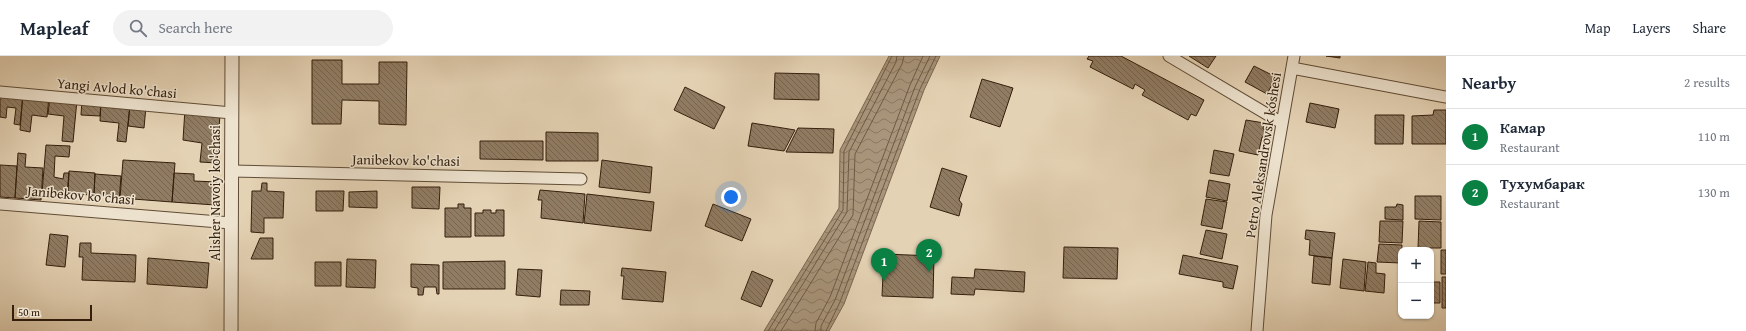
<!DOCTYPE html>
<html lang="en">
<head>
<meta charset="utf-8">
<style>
	body { margin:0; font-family:"Gentium Book Plus",serif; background:#f2f2f3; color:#1f2937 }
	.controls { position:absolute; right:12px; bottom:12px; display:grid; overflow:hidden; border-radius:8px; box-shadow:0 1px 3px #0004 }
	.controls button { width:36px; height:36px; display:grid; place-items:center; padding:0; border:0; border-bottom:1px solid #e0e1e3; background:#fff; color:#1f2937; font:20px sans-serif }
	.scale { position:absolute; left:12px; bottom:10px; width:80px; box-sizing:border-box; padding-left:4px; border:2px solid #341f0c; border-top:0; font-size:11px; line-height:14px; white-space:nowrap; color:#341f0c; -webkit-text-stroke:3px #ede2ce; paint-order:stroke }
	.you { position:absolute; left:731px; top:141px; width:14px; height:14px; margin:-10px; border:3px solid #fff; border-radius:50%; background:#1a73e8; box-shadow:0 0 0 6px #1a73e833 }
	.badge { display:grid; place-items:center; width:26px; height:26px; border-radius:50%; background:#0b8043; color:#fff; font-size:13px; font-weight:700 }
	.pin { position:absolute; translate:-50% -33px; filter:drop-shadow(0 1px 2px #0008) }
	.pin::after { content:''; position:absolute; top:21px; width:14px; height:12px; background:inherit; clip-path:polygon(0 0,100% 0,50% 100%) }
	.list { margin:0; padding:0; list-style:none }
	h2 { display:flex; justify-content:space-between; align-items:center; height:52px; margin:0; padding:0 16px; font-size:17px }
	h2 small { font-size:13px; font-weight:400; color:#747a83 }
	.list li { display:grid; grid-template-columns:26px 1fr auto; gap:12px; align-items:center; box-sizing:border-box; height:56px; padding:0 16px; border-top:1px solid #e0e1e3 }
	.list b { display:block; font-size:15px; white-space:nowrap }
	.list p { margin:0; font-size:13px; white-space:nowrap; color:#747a83 }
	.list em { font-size:13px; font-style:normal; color:#747a83 }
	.icon { flex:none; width:22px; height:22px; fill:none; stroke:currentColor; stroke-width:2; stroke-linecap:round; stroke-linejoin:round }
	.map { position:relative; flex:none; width:1446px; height:275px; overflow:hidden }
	header { display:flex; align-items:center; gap:24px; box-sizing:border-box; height:56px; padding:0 20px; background:#fff; border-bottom:1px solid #e0e1e3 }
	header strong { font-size:19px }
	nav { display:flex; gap:22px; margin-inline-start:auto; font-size:14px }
	.search { width:280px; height:36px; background:#f2f2f3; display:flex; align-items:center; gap:10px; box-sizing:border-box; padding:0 14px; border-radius:22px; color:#747a83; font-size:15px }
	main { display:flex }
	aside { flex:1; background:#fff }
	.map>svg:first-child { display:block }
	.water { fill:url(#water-waves); stroke:#7a664f }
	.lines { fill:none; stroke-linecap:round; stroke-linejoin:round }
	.shore { stroke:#6e5a44; stroke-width:1 }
	.building { fill:url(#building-back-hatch); stroke:#341f0c }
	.minor-casing { stroke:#604c36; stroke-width:13 }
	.tertiary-casing { stroke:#604c36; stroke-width:15 }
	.minor { stroke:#ede2ce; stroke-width:11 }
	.tertiary { stroke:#ede2ce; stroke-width:13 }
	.labels { text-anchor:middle; stroke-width:3; stroke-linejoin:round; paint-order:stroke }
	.street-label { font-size:14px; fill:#341f0c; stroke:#ede2ce }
</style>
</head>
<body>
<header>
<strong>Mapleaf</strong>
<div class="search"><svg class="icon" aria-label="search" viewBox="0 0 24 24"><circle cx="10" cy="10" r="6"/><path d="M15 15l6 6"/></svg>Search here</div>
<nav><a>Map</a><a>Layers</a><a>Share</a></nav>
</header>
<main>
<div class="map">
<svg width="1446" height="275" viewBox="0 0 1446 275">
	<defs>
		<pattern id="water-waves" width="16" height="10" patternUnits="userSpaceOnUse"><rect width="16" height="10" fill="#a8957b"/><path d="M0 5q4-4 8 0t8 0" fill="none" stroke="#8a7963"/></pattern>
		<pattern id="building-back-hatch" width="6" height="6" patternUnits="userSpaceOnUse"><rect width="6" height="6" fill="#907c63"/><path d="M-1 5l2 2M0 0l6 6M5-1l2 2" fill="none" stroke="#766550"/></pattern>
	</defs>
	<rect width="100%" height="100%" fill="#e4d2b4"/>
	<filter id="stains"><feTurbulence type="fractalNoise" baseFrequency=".005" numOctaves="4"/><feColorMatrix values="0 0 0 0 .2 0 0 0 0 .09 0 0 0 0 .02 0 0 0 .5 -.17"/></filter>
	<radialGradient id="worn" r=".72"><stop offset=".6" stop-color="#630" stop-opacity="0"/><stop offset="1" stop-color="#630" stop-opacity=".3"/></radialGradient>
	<path class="water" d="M889 0H940L924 34 844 248 829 275H764L839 152 840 94Z"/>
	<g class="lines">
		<path class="shore" d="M768 275 843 154 844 95 892 0
			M774 275 847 156 849 96 896 6 897 0
			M781 275 853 159 855 98 902 8 904 0
			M815 275 816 267 830 241 910 29 923 0
			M821 275V270L835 244 915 31 930 0
			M826 275 840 246 920 33 936 0"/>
	</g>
	<path class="building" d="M1089 0H1121L1204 44 1196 60 1191 58 1188 64 1142 39 1145 34 1135 28 1133 33 1090 11 1093 5 1087 3Z
		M1189 0H1216L1208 12Z
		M1326 0H1340V2Z
		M312 4H342V28H379V6H407L406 69 379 68V45L342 44 341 68H312Z
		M1254 10 1276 21 1267 38 1245 26Z
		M775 17 819 18V44L774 43Z
		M982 23 1013 32 1000 71 970 61Z
		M685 31 725 51 714 73 674 54Z
		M0 36 23 38 20 69 14 68 16 52 7 51 6 62 0 61Z
		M23 38 49 41 47 61 32 59 30 76 20 74Z
		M50 41 77 44 73 86 62 85 64 60 48 58Z
		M82 44 101 46 100 60 81 59Z
		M101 46 130 49 126 86 117 85 119 67 100 65Z
		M1310 47 1339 53 1335 72 1306 66Z
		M130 49 146 50 144 72 128 70Z
		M185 53 220 57 217 107 200 106 202 87 183 84Z
		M1434 54H1446V88H1412V60L1433 59Z
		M1375 59H1404L1403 88H1375Z
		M1246 64 1264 67 1263 73 1271 75 1270 82 1262 81 1258 99 1239 95Z
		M752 67 795 74 784 95 748 90Z
		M798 72 834 73 833 97 786 96Z
		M546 76 598 77V105H546Z
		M480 85H543V104L480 103Z
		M46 89 70 90 69 101 55 100 54 121 63 123 64 117H69L67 138 42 137Z
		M1214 94 1234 98 1229 120 1210 117Z
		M18 97 26 98 25 111 43 112 41 144 15 142Z
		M123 104 175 107 172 146 120 142Z
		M602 104 652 111 650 137 599 131Z
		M0 109 17 110 15 142 0 141Z
		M942 112 967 120 959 144 962 148 959 160 930 151Z
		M69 115 95 117 94 139 68 138Z
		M174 117 194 118V125L216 126 215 149 172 146Z
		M95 118 121 120 119 146H111V141L94 139Z
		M1209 124 1230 128 1227 145 1206 141Z
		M262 127H267V135L284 136 283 162H264V177L251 176 252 135H261Z
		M412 131H440L439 153 412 152Z
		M540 134 585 138 583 167 541 162 542 144H538Z
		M316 135H344L343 155H316Z
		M377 135V152L349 151V136Z
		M587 138 654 146 651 175 584 167Z
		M1415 140H1441V164L1415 163Z
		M1206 143 1227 146 1222 173 1201 169Z
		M458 148H464V152H471V181H445V152H458Z
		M713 148 751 163 742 185 705 170Z
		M1397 148 1403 149V164L1385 163V151H1396Z
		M483 154H491V157H496V154H504V180H475V157H483Z
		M1380 165H1403L1402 187 1379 186Z
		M1419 165 1441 166V192H1418Z
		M1206 174 1227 178 1222 203 1200 198Z
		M1306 174 1335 177 1332 202 1309 199 1310 184 1305 183Z
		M50 178 68 180 65 211 46 209Z
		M260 182H273V203H251Z
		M80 187H91V197L136 199 135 226 82 224 83 201H79Z
		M1379 188 1402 189 1401 207 1377 206Z
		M1064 191 1118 192 1117 223 1063 222Z
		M1441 194H1446V218H1441Z
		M884 198 934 200 933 242 882 240Z
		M1183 199 1238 210 1233 233 1223 231V226L1179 218Z
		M1314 200 1332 202 1330 229 1312 227Z
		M148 202 209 207 207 232 147 228Z
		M347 203 376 204 375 232 346 231Z
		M1343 203 1366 206 1364 235 1340 232Z
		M505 205V233H443V206Z
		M315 206H341V230H315Z
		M1368 206 1376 207V217L1385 218 1384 237 1365 235Z
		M411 208 439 209V238H437L436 231H424L423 239H418V232L411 231Z
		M622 212 666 216 663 246 622 243 624 220H621Z
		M518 213 542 214 540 241 516 239Z
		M975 213 1025 216 1024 236 975 233 974 239 951 238 952 221 974 222Z
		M752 215 773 224 761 251 741 243Z
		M1442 221H1446V252H1442Z
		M1431 226H1440V247H1431Z
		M561 234 590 235 589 249H560Z"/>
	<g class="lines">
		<defs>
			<path id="minor" d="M1169 0 1282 67
				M1292 12 1446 41
				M0 36 232 57
				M231 115 581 123
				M0 148 231 167
				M1257 275 1266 159 1294 0"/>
			<path id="tertiary" d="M231 275 232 0"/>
		</defs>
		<use href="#minor" class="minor-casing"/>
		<use href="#tertiary" class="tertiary-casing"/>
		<use href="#minor" class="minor"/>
		<use href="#tertiary" class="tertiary"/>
	</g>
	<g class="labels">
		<g class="street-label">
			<text transform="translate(117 32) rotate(5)" y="5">Yangi Avlod ko'chasi</text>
			<text transform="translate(1263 99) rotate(-81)" y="5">Petro Aleksandrovsk kóshesi</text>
			<text transform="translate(406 104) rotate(1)" y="5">Janibekov ko'chasi</text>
			<text transform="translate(215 137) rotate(-90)" y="5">Alisher Navoiy ko'chasi</text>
			<text transform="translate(81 139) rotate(5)" y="5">Janibekov ko'chasi</text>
		</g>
	</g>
	<rect width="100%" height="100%" filter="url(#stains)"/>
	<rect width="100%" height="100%" fill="url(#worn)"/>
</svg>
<div class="controls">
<button>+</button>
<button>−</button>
</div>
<div class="scale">50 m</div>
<div class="you"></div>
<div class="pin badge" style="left:884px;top:225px">1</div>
<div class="pin badge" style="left:929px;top:216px">2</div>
</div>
<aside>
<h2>Nearby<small>2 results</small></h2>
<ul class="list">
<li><span class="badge">1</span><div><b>Камар</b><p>Restaurant</p></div><em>110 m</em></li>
<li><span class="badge">2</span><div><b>Тухумбарак</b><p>Restaurant</p></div><em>130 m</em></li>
</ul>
</aside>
</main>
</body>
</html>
